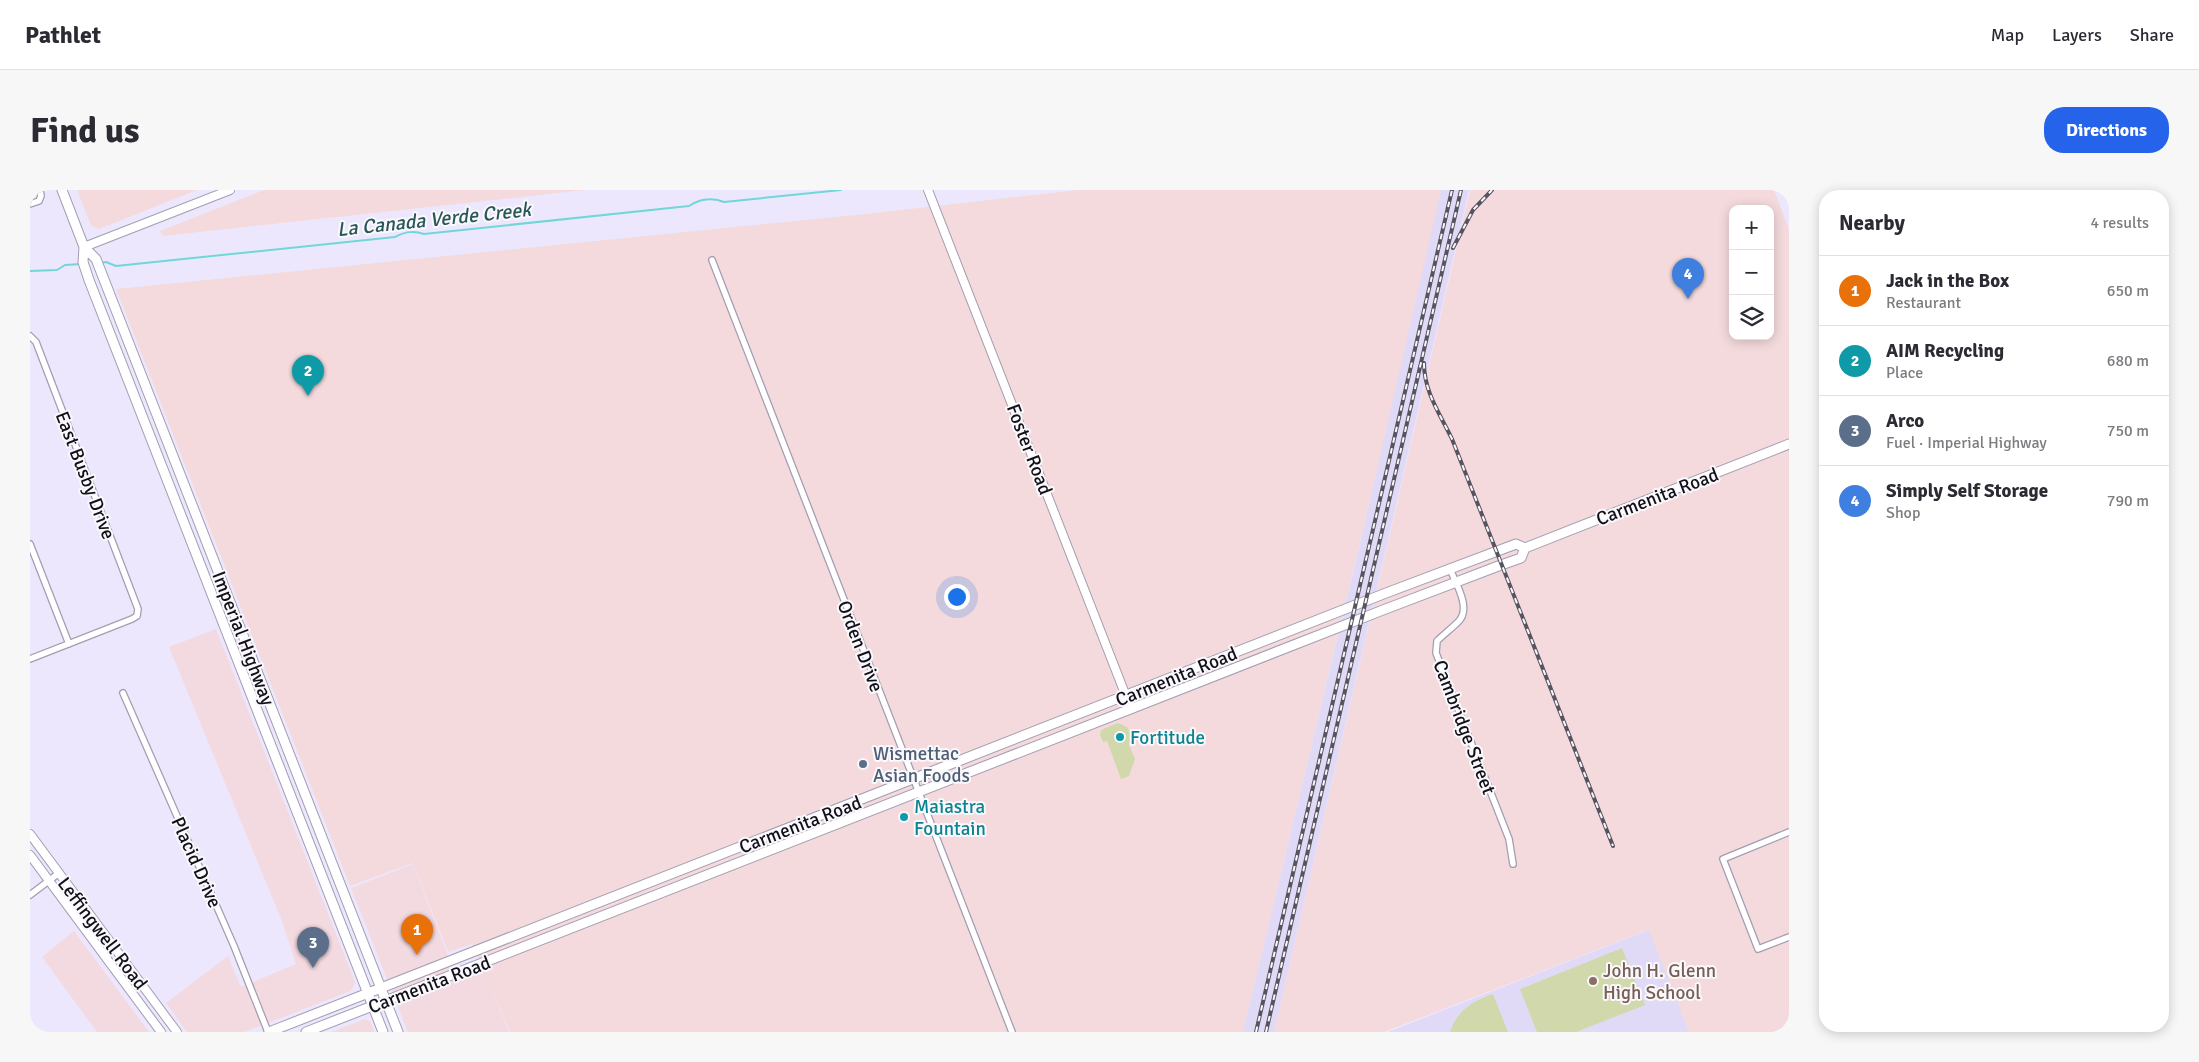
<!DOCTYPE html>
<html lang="en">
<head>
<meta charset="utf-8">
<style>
	body { margin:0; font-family:Signika,sans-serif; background:#f7f7f7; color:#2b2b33 }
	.controls { position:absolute; right:15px; top:15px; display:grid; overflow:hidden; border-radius:10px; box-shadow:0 2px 12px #0003 }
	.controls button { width:45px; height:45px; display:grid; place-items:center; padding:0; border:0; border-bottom:1px solid #e1e1e2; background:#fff; color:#2b2b33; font:25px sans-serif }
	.you { position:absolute; left:926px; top:406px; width:18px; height:18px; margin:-12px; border:4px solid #fff; border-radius:50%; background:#1a73e8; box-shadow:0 0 0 8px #1a73e833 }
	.badge { display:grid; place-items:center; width:32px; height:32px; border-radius:50%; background:#2563eb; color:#fff; font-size:16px; font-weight:700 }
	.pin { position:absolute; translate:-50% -41px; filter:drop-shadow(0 1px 2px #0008) }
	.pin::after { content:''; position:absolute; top:26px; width:18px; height:15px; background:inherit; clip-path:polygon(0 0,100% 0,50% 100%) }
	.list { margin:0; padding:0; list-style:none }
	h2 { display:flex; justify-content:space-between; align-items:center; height:65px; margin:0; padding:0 20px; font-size:21px }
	h2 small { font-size:16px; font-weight:400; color:#7c7c81 }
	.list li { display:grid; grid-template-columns:32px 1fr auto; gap:15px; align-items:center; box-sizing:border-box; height:70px; padding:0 20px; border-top:1px solid #e1e1e2 }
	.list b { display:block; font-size:19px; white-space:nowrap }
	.list p { margin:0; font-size:16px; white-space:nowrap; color:#7c7c81 }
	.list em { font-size:16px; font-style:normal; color:#7c7c81 }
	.icon { flex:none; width:28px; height:28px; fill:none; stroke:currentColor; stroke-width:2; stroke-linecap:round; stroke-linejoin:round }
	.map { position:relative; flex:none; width:1759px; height:842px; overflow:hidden; border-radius:20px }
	header { display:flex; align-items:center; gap:30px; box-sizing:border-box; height:70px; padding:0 25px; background:#fff; border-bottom:1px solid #e1e1e2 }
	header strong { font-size:24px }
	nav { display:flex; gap:28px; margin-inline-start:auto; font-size:18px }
	.intro { display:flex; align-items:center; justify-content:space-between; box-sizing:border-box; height:120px; padding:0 30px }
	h1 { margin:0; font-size:35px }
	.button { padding:12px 22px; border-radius:20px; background:#2563eb; color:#fff; font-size:18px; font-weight:700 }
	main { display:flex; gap:30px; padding:0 30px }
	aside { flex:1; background:#fff; border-radius:20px; box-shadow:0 2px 12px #0003 }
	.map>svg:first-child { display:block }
	.commercial { fill:#f3d9e0 }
	.industrial { fill:#f4dadc; fill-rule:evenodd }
	.built { fill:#e1daf6 }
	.green { fill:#d1d8ac }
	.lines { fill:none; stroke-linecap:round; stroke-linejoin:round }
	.stream { stroke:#70d7d9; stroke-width:2 }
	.street-casing { stroke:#a29db1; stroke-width:8 }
	.secondary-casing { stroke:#a29db1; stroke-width:10 }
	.primary-casing { stroke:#a29db1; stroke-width:11 }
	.street { stroke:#fff; stroke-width:5.5 }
	.secondary { stroke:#fff; stroke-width:8 }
	.primary { stroke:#fff; stroke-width:9 }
	.rail-casing { stroke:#575460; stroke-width:4 }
	.rail { stroke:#f9f8fc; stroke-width:2; stroke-dasharray:5.5; stroke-linecap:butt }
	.culture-dot { fill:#0f9aa8; stroke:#f9f8fc; stroke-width:2 }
	.service-dot { fill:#5c6f8a; stroke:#f9f8fc; stroke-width:2 }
	.education-dot { fill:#8d6e63; stroke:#f9f8fc; stroke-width:2 }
	.labels { text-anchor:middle; stroke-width:4; stroke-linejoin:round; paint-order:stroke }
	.street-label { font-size:19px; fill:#121017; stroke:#f9f8fc }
	.culture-label { font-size:19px; fill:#0d838f; stroke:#f9f8fc; text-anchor:start }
	.service-label { font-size:19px; fill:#4e5e75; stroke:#f9f8fc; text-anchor:start }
	.education-label { font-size:19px; fill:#785e54; stroke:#f9f8fc; text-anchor:start }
	.water-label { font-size:20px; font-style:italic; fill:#295758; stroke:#f9f8fc }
</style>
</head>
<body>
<header>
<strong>Pathlet</strong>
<nav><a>Map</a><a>Layers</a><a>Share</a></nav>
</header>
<div class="intro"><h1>Find us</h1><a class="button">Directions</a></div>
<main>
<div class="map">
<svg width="1759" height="842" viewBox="0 0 1759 842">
	<rect width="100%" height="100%" fill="#ede7fd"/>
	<path class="commercial" d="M186 439 325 792 321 801 214 842H157L136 813 198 766 211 797 266 774 252 731 139 457Z
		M383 674 428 792 454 781 479 842H378L321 698Z
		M44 741 119 842H67L12 767Z
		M335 829 341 832 344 842H301Z"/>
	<path class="industrial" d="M47 0H167L69 39 61 35Z
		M234 0H555L133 46 130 41Z
		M1049 0H1414L1213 842H480L442 754 418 762 383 673 320 696 86 99 835 24Z
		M1440 0H1744L1759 39V842H1659L1618 740 1354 842H1244ZM1703 19H1740V146H1703Z"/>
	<path class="built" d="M1411 0H1439L1244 842H1213L1332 345Z
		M1619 740 1659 842H1358Z"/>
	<path class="green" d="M1088 533 1097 537 1101 545 1099 555 1105 569 1099 586 1091 589 1077 551 1073 552 1070 545 1071 540Z
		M1592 758 1615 815 1546 842H1507L1490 799Z
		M1463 804 1478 842H1420C1427 820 1443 811 1463 804Z"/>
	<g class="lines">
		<path class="stream" d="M71 73 76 72 86 76 365 47C375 42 383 40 394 44L659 16C669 9 683 7 694 12L811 0
			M0 81 27 80 35 75 51 74"/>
		<defs>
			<path id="street" d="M0 14 9 11 11 6 10 0
				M682 70 982 842
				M0 146 6 152 108 419 107 426 102 429 0 469
				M0 354 39 454
				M1420 379C1426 394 1442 419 1428 432 1421 439 1414 444 1407 451L1406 463 1479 649 1483 674
				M93 503 204 756 238 842
				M1759 642 1693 669 1728 759 1759 747
				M0 705 29 683"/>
			<path id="secondary" d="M898 0 1101 519
				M54 57 200 0
				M0 644 147 842
				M0 665 131 842"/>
			<path id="primary" d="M32 0 54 57 66 69 368 842
				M1759 0V1
				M54 57 53 72 59 90 353 842
				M239 842 1356 403 1486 354 1495 358
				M276 842 1353 420 1471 375 1491 368 1495 358 1759 254"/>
		</defs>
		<use href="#street" class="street-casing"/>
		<use href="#secondary" class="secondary-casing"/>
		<use href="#primary" class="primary-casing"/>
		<use href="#street" class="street"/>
		<use href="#secondary" class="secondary"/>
		<use href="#primary" class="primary"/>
		<defs>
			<path id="rail" d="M1423 58 1443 20 1462 0
				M1394 173C1394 202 1410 224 1422 249L1583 656
				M1226 842 1422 0
				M1236 842 1431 0"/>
		</defs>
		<use href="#rail" class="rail-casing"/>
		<use href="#rail" class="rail"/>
	</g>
	<g class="culture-dot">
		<circle cx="1090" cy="547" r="5"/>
		<circle cx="874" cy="627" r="5"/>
	</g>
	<circle class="service-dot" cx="833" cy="574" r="5"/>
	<circle class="education-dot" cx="1563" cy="791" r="5"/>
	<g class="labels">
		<g class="street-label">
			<text transform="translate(1000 259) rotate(69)" y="7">Foster Road</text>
			<text transform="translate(56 285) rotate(69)" y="7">East Busby Drive</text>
			<text transform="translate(1627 306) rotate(-21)" y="7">Carmenita Road</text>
			<text transform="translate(214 448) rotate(69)" y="7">Imperial Highway</text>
			<text transform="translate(831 456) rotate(69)" y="7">Orden Drive</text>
			<text transform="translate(1146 486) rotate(-22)" y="7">Carmenita Road</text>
			<text transform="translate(1435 537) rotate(69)" y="7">Cambridge Street</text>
			<text transform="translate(770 634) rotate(-21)" y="7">Carmenita Road</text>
			<text transform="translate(167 672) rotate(66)" y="7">Placid Drive</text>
			<text transform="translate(73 743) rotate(53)" y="7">Leffingwell Road</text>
			<text transform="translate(399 794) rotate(-21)" y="7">Carmenita Road</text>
		</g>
		<g class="culture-label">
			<text x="1100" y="554">Fortitude</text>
			<text x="884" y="623">Maiastra<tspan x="884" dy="22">Fountain</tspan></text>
		</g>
		<g class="service-label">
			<text x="843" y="570">Wismettac<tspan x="843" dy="22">Asian Foods</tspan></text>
		</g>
		<g class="education-label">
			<text x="1573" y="787">John H. Glenn<tspan x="1573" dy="22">High School</tspan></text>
		</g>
		<g class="water-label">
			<text transform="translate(404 29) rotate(-6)" y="7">La Canada Verde Creek</text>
		</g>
	</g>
</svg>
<div class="controls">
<button>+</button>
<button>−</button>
<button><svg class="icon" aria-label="layers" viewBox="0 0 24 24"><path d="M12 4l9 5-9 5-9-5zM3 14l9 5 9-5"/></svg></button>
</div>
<div class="you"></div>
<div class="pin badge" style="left:387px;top:765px;background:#e8710a">1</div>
<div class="pin badge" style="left:278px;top:206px;background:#0f9aa8">2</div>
<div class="pin badge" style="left:283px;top:778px;background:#5c6f8a">3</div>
<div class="pin badge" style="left:1658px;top:109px;background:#3f7fe0">4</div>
</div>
<aside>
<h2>Nearby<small>4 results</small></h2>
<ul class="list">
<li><span class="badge" style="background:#e8710a">1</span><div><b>Jack in the Box</b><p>Restaurant</p></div><em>650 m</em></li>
<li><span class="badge" style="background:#0f9aa8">2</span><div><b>AIM Recycling</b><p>Place</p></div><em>680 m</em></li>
<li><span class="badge" style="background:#5c6f8a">3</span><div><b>Arco</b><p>Fuel · Imperial Highway</p></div><em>750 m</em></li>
<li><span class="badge" style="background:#3f7fe0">4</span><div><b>Simply Self Storage</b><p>Shop</p></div><em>790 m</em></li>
</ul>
</aside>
</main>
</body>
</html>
